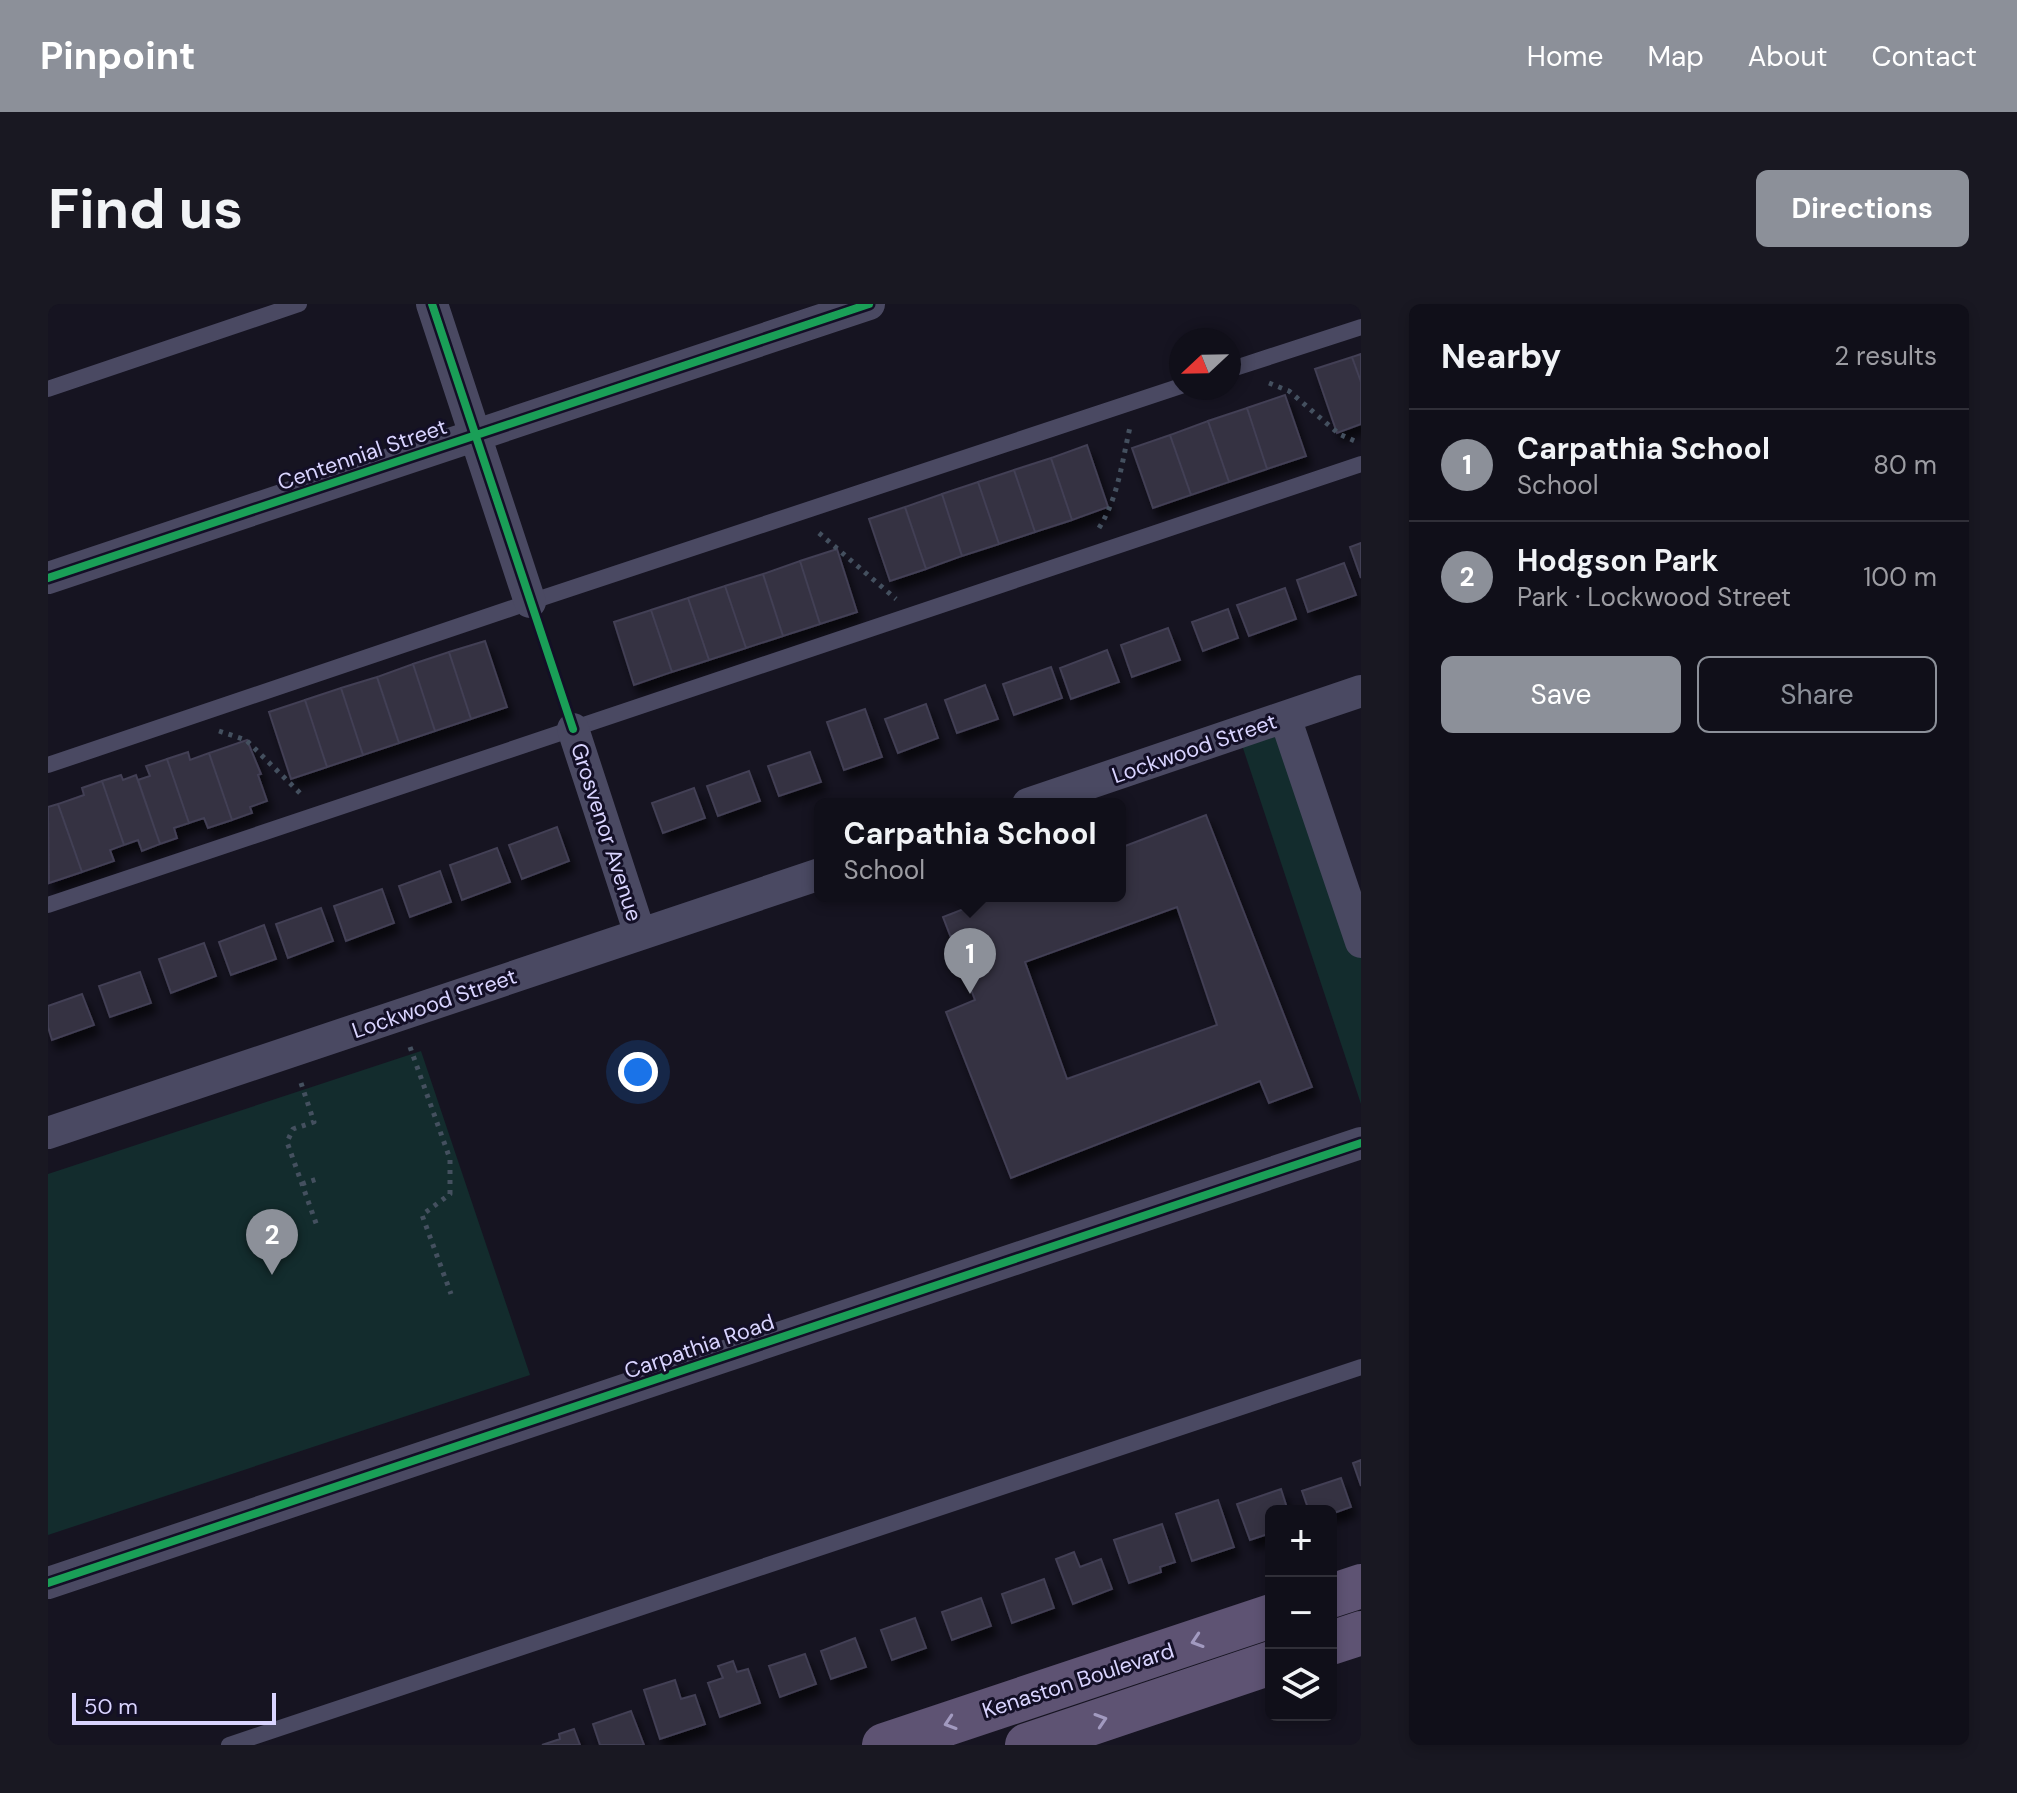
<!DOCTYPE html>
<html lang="en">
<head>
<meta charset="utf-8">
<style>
	body { margin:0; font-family:"DM Sans",sans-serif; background:#191822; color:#f1f3f6 }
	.controls { position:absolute; right:24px; bottom:24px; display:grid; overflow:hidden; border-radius:12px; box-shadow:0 4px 12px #0003 }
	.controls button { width:72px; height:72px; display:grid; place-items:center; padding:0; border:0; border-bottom:2px solid #302f38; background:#100f19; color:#f1f3f6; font:40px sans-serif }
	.compass { position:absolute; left:1121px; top:24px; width:72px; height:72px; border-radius:50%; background:#100f19; box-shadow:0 4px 12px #0003; rotate:248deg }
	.scale { position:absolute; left:24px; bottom:20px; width:204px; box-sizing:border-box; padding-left:8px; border:4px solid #d9d4ff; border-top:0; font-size:22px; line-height:28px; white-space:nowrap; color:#d9d4ff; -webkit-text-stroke:6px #130f26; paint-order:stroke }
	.you { position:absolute; left:590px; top:768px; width:28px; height:28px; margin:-20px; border:6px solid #fff; border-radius:50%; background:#1a73e8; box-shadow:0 0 0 12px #1a73e833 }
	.badge { display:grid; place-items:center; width:52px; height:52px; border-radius:50%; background:#8c9099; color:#fff; font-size:26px; font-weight:700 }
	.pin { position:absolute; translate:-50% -66px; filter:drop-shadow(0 2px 4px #0008) }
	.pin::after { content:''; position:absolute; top:42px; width:28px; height:24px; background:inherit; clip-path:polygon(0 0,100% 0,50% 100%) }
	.popup { position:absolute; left:766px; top:494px; width:312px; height:104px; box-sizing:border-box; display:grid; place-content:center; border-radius:12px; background:#100f19; filter:drop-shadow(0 2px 6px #0005); font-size:26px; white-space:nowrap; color:#9c9ca2 }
	.popup b { font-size:30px; color:#f1f3f6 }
	.popup::after { content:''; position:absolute; left:50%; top:100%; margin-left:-16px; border:16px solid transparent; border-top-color:#100f19 }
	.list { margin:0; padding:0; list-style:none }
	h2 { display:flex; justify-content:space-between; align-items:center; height:104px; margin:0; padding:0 32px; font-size:34px }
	h2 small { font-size:26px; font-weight:400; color:#9c9ca2 }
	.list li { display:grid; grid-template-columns:52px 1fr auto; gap:24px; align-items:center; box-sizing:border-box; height:112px; padding:0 32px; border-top:2px solid #302f38 }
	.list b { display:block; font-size:30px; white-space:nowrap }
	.list p { margin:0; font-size:26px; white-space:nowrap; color:#9c9ca2 }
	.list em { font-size:26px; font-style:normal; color:#9c9ca2 }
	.actions { display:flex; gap:16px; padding:24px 32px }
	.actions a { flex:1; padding:18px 0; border:2px solid #8c9099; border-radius:12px; text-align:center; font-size:28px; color:#8c9099 }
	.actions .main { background:#8c9099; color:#fff }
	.icon { flex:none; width:44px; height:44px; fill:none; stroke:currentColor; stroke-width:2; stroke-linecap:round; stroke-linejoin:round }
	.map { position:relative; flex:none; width:1313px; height:1441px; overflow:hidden; border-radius:12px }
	header { display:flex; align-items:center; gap:48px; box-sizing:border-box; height:112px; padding:0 40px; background:#8c9099; color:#fff }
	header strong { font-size:38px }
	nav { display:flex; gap:44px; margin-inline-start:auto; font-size:28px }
	.intro { display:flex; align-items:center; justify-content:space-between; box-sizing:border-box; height:192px; padding:0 48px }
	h1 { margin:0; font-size:56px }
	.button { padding:20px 36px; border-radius:12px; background:#8c9099; color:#fff; font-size:28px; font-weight:700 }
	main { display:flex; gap:48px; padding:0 48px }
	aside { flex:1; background:#100f19; border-radius:12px; box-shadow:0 4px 12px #0003 }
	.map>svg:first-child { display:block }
	.green { fill:#132c2d }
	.building { fill:#343243; stroke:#433f54; stroke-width:2; fill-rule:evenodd; filter:url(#shadow) }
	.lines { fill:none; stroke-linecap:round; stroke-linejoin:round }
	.path { stroke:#44505f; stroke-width:5; stroke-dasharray:4 6; stroke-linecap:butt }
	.service { stroke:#4a4962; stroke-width:16 }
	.minor { stroke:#4a4962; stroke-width:32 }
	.primary { stroke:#5e5373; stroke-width:44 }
	.cycleway-casing { stroke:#130f26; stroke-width:13 }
	.cycleway { stroke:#1a9f57; stroke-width:8 }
	.oneway { stroke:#a29ac0 }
	.labels { text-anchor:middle; stroke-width:6; stroke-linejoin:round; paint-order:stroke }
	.street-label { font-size:22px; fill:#d9d4ff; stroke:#130f26 }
</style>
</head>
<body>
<header>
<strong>Pinpoint</strong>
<nav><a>Home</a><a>Map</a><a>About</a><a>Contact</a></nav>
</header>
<div class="intro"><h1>Find us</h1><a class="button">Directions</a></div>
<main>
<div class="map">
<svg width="1313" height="1441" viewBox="0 0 1313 1441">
	<defs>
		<filter id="shadow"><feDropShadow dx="5" dy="9" stdDeviation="4" flood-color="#0009"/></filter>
	</defs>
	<rect width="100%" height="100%" fill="#161421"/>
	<path class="green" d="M1237 413 1313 638V800L1190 429Z
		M373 747 482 1071 0 1231V870Z"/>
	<path class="building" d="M1313 50V78L1304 53Z
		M1304 53 1313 78V120L1289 129 1267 65Z
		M1237 91 1258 152 1219 165 1199 104Z
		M1199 104 1219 165 1181 178 1160 117Z
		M1160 117 1181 178 1143 191 1122 131Z
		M1122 131 1143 191 1105 204 1084 144Z
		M1039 141 1060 203 1024 216 1003 154Z
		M1003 154 1024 216 987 228 966 166Z
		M966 166 987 228 951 240 930 178Z
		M930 178 951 240 914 252 894 190Z
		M894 190 914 252 878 265 857 203Z
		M857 203 878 265 842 277 821 215Z
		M1313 239V274L1302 243Z
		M789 245 809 308 772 320 752 257Z
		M752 257 772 320 735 332 715 270Z
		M1296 259 1308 291 1260 308 1249 276Z
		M715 270 735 332 698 344 677 282Z
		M677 282 698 344 661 356 640 294Z
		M1237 284 1248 315 1201 332 1189 301Z
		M640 294 661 356 624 368 603 306Z
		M1180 305 1190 334 1155 347 1144 318Z
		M603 306 624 368 586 381 566 318Z
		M1120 324 1132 356 1084 373 1073 341Z
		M437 337 459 403 423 415 401 348Z
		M1059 346 1071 378 1023 395 1012 364Z
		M401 348 423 415 387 427 365 360Z
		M365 360 387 427 351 439 329 373Z
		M1003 363 1014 394 966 411 955 380Z
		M329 373 351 439 315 451 293 384Z
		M937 381 950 415 909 429 897 396Z
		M293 384 315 451 279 463 257 396Z
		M257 396 279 463 243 475 221 408Z
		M878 400 890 434 850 449 837 415Z
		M817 405 834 453 796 466 779 418Z
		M199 436 213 470 210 471 219 497 202 503 204 509 184 516 161 449Z
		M140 448 142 456 161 449 184 516 160 524 156 514 141 519 119 455Z
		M762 448 773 478 731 492 720 462Z
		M119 455 141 519 126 524 129 534 112 540 90 476 102 472 98 462Z
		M701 467 712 497 670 512 659 482Z
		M73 471 75 476 88 471 112 540 94 547 90 536 76 541 54 477Z
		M54 477 76 541 62 546 66 557 34 568 10 500 36 491 34 484Z
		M646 484 657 514 615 529 604 499Z
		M10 500 34 568 1 579 0 503Z
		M1158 511 1264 783 1221 799 1212 777 963 874 898 708 927 696 895 613 949 592H1072V544ZM1129 603 1169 721 1019 775 977 658Z
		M509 523 521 557 474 575 461 541Z
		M449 544 462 578 414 596 402 561Z
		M392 567 403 598 362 613 351 582Z
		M334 585 346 619 298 637 286 602Z
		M273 604 285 637 240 654 228 620Z
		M216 621 228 655 183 671 171 638Z
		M156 639 168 672 123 689 111 655Z
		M92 668 103 699 62 713 51 682Z
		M34 690 46 721 4 736 0 723V702Z
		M1313 1156V1182L1305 1159Z
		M1293 1174 1303 1203 1283 1210V1207H1261L1254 1187Z
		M1233 1185 1240 1207H1223V1229L1202 1236 1189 1200Z
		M1170 1196 1186 1243 1144 1257 1128 1210Z
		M1114 1220 1127 1258 1112 1263 1113 1268 1081 1279 1066 1236Z
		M1026 1248 1032 1263 1053 1255 1064 1285 1025 1300 1008 1255Z
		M996 1275 1006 1304 964 1319 954 1290Z
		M933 1294 943 1322 904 1336 894 1308Z
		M867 1314 878 1344 844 1356 833 1326Z
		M807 1334 818 1363 783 1375 773 1347Z
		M757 1350 768 1380 732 1393 721 1362Z
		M685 1357 689 1368 700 1365 712 1399 672 1413 660 1379 675 1374 670 1362Z
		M627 1376 633 1395 647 1391 657 1420 612 1435 596 1386Z
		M583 1407 596 1441H552L545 1420Z
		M526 1425 532 1441H494L512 1435 511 1430Z"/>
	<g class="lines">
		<path class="path" d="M1221 79 1241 87 1291 130 1309 138
			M1051 224C1070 194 1074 158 1082 123
			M771 229 848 295
			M171 427 198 436 256 493
			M362 743 402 855V890L374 911 403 990
			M253 779 266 818 245 825 239 838 269 922
			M254 880 272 874"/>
		<path class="service" d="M1181 66 1313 23
			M0 85 251 0
			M0 461 482 298 1133 82
			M0 601 1313 160
			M181 1441 1313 1063"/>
		<path class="minor" d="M384 0 482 298
			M0 274 821 0
			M1237 413 1313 638
			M525 425 592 630
			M980 500 1313 387
			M0 829 772 570
			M0 1279 1313 839"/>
		<path class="primary" d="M1283 1292 1313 1282
			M1283 1339 1313 1329
			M836 1441 1223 1312
			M979 1441 1223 1359"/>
		<defs>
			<path id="cycleway" d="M384 0 525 425
				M0 274 821 0
				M0 1279 1313 839"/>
		</defs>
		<use href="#cycleway" class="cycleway-casing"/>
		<use href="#cycleway" class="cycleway"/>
	</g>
	<defs><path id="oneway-chevron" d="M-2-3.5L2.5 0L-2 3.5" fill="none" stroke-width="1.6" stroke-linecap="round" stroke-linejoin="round" transform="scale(2)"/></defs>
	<g class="oneway">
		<use href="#oneway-chevron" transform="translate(1149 1337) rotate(162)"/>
		<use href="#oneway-chevron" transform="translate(1053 1416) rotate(-18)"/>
		<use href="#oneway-chevron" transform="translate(902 1419) rotate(162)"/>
	</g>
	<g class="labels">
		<g class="street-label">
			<text transform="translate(314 150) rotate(-19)" y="8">Centennial Street</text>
			<text transform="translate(1146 444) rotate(-19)" y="8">Lockwood Street</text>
			<text transform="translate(559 528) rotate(72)" y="8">Grosvenor Avenue</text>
			<text transform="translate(386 699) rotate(-19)" y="8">Lockwood Street</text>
			<text transform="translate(651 1042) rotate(-19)" y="8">Carpathia Road</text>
			<text transform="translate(1030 1376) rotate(-18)" y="8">Kenaston Boulevard</text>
		</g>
	</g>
</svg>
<div class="controls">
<button>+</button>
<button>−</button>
<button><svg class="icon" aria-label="layers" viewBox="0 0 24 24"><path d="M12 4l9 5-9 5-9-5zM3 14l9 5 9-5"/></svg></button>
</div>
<svg class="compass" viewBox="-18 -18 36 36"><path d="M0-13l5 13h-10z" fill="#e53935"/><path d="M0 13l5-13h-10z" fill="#9c9ca2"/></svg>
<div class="scale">50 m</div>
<div class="you"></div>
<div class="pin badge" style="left:922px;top:690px">1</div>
<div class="popup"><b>Carpathia School</b>School</div>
<div class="pin badge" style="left:224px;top:971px">2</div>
</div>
<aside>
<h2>Nearby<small>2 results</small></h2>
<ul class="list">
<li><span class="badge">1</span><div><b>Carpathia School</b><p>School</p></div><em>80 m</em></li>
<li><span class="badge">2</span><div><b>Hodgson Park</b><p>Park · Lockwood Street</p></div><em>100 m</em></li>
</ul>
<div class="actions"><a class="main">Save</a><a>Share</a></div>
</aside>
</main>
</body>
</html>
